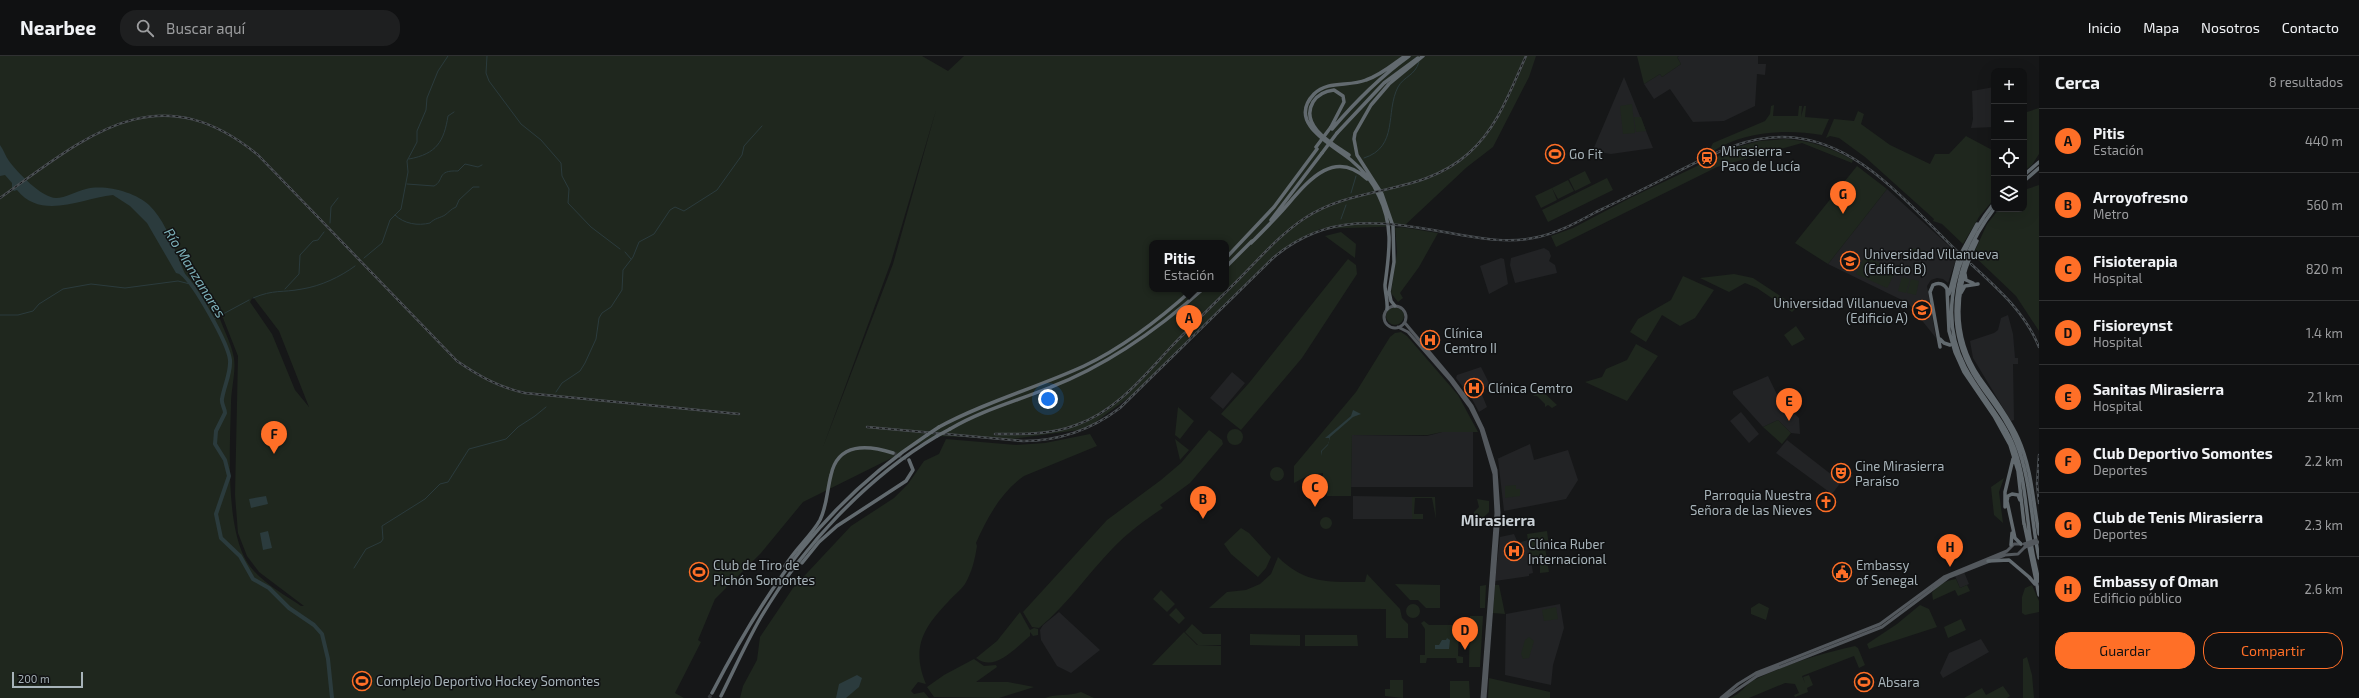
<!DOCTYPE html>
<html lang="es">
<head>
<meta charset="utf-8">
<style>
	body { margin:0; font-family:"Exo 2",sans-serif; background:#1e1f20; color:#f1f3f6 }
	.controls { position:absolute; right:12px; top:12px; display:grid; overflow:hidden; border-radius:8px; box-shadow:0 4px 16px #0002 }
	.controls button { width:36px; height:36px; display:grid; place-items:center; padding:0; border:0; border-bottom:1px solid #303132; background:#101112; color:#f1f3f6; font:20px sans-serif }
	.scale { position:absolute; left:12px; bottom:10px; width:71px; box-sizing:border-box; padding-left:4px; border:2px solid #a7b3b9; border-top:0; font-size:11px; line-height:14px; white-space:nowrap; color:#a7b3b9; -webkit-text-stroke:3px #111213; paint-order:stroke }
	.you { position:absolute; left:1048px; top:343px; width:14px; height:14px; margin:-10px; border:3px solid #fff; border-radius:50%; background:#1a73e8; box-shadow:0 0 0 6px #1a73e833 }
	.badge { display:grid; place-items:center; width:26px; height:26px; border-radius:50%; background:#ff6f27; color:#111; font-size:13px; font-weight:700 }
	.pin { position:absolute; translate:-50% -33px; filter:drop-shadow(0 1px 2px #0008) }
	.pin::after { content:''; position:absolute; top:21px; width:14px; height:12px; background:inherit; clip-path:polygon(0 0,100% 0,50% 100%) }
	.popup { position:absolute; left:1149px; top:184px; width:80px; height:52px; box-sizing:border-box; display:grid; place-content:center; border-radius:8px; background:#101112; filter:drop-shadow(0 1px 3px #0005); font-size:13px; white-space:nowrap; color:#9c9d9f }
	.popup b { font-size:15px; color:#f1f3f6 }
	.popup::after { content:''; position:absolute; left:50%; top:100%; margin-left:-8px; border:8px solid transparent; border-top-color:#101112 }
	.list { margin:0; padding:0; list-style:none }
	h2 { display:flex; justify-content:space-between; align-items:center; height:52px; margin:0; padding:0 16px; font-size:17px }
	h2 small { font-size:13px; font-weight:400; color:#9c9d9f }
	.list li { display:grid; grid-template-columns:26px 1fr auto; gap:12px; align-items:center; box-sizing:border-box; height:64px; padding:0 16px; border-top:1px solid #303132 }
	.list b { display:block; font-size:15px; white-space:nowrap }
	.list p { margin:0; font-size:13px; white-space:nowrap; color:#9c9d9f }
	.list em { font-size:13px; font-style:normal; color:#9c9d9f }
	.actions { display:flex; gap:8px; padding:12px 16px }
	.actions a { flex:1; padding:9px 0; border:1px solid #ff6f27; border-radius:16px; text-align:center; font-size:14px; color:#ff6f27 }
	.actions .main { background:#ff6f27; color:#111 }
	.icon { flex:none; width:22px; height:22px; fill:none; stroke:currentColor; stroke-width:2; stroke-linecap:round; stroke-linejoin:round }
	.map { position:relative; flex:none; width:2039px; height:642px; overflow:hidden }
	header { display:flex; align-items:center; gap:24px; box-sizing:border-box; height:56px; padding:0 20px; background:#101112; border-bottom:1px solid #303132 }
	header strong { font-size:19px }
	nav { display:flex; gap:22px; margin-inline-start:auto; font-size:14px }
	.search { width:280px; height:36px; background:#1e1f20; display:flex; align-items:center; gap:10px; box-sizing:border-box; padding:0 14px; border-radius:16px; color:#9c9d9f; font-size:15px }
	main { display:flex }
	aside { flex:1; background:#101112 }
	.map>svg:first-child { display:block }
	.built { fill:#222325 }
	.green { fill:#1f271e; fill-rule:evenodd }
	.water { fill:#2b3b3d }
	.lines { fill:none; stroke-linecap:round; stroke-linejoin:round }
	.stream { stroke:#2b3b3d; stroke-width:1 }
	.river { stroke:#2b3b3d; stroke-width:4 }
	.highway-tunnel { stroke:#333638; stroke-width:3.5; stroke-dasharray:3.5 2; stroke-linecap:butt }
	.major { stroke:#53585d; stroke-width:3 }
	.highway { stroke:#626a6f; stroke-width:3.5 }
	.rail-casing { stroke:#4a4f53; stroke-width:2.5 }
	.rail { stroke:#111213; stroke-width:1; stroke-dasharray:3; stroke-linecap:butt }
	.major-bridge { stroke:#53585d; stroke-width:3 }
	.highway-bridge { stroke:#626a6f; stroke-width:3.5 }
	.labels { text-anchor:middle; stroke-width:3; stroke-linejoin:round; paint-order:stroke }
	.poi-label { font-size:13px; fill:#a7b3b9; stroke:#111213; text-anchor:start }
	.water-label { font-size:14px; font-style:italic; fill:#7cafb7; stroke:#111213 }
	.quarter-label { font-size:15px; font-weight:bold; fill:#c9d0d5; stroke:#111213 }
</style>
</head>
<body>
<header>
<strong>Nearbee</strong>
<div class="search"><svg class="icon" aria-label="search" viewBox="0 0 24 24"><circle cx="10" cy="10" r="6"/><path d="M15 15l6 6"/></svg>Buscar aquí</div>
<nav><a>Inicio</a><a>Mapa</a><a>Nosotros</a><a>Contacto</a></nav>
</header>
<main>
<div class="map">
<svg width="2039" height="642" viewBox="0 0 2039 642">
	<rect width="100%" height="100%" fill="#161718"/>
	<path class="built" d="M1679 0H1758V8H1766L1765 19 1757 18 1755 50 1724 65 1693 66 1670 33 1654 43 1644 28 1660 18 1662 21 1681 8 1677 1Z
		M1624 21 1653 92 1611 98 1599 96 1593 94Z
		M1994 31V71L1971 72 1973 63 1972 35Z
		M1887 133 1958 198 1948 227 1943 223 1937 222 1931 224 1927 230 1936 282 1908 247 1828 208Z
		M1544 192 1549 195 1551 200 1549 205 1555 209 1557 217 1515 227 1510 209 1511 202Z
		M1501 202 1504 203 1508 228 1489 238 1480 210Z
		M2008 259 2013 278 2015 302H2018V308H2013L2014 364 2011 365 1973 302 1970 285 1994 277 1998 274 2001 262Z
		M1481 311 1490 329 1480 334 1487 351 1479 356 1472 343 1456 322 1457 319Z
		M1232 316 1245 327 1223 353 1210 342Z
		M1768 320 1784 353 1788 351 1799 362 1800 378 1791 377 1778 364 1763 371 1733 338V335Z
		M1741 356 1759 378 1749 387 1730 365Z
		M1442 376H1473V431H1351L1352 379 1427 380Z
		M1787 384 1841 426 1832 438 1776 397Z
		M1530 388 1534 404 1568 394 1578 424 1566 443 1504 455 1498 403H1497Z
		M1837 408 1853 420 1845 426 1831 416Z
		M1353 440 1412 441V463H1353Z
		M1514 478 1518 487 1528 484 1533 517 1529 518V520L1495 525 1500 481Z
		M1964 516 1969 528 1960 532 1955 520Z
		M1560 548 1564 572 1553 609 1551 629 1505 619 1506 558Z
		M1059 556 1100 594 1071 617 1057 610 1041 584 1040 574 1043 569Z
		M1981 583 1989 596 1943 622 1940 617 1949 597Z"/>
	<path class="green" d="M0 0H922L948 15 964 0H1536L1529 21 1493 91 1467 111 1404 170 1320 173 1284 193 1139 334 1086 373 1013 383 936 380 803 446 761 497 715 543 698 584 701 586 675 637 684 642H0ZM936 54 893 208 823 391 891 206ZM1152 187H1226V233H1152ZM253 241 279 275 309 351 295 334 272 278 250 246ZM217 253 223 262 238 300 235 439 238 477 247 500 259 516 304 550H301C283 538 259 525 247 506 225 470 230 390 231 348 231 333 236 317 234 302 231 285 221 270 217 253Z
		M1637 0H1679L1677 1 1681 8 1662 21 1660 18 1644 28Z
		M1632 48 1635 77 1623 78 1620 50Z
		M1774 49 1773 60H1798L1799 50H1802L1801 61 1804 50H1806L1805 61 1829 63 1822 79C1785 73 1745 75 1713 95L1711 91 1713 87 1765 65 1770 58 1771 50Z
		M2039 52V98L2032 109 2024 115V57Z
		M1858 55 1864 58 1861 68 1890 89 1930 108 1935 98H1949L1966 80 1994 95V143L1979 161 1963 188 1942 168 1933 165 1934 163 1865 101 1839 82 1830 80 1826 82 1834 63 1854 65Z
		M1634 61H1641L1646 75 1636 76Z
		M1786 83C1812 85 1829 91 1853 104L1852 107 1802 87 1717 111 1556 191 1551 180 1573 172 1630 142 1737 91 1759 85Z
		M1857 110 1887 133 1828 208 1795 187Z
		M1585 115 1591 127 1575 135 1569 123Z
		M1607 122 1613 134 1548 166 1542 154Z
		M1568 124 1574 135 1558 143 1552 132Z
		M2039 129V275L2016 240 1973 199 1987 168 1999 153H2024V134Z
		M1552 132 1557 144 1541 152 1535 140Z
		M1401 171 1438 177 1419 211 1400 237 1403 242 1398 246 1391 237 1397 196 1395 172Z
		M1341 176 1356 188 1355 202 1325 180Z
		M1911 192 1922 194 1925 203 1920 204 1911 200 1908 195Z
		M1865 200 1896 215 1887 232 1856 218Z
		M1348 203 1356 209 1357 218 1302 302 1241 374 1221 358 1249 327Z
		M1734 218 1753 222 1797 251 1792 256 1757 232 1745 227 1729 236 1700 222Z
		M1683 220 1714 234 1695 262 1680 270 1662 259 1646 286 1630 276 1638 263 1671 244Z
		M1902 221 1910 223 1906 237 1898 235Z
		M1911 223 1919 225 1916 239 1907 237Z
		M1386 260a9 9 0 1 1 18 0a9 9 0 1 1-18 0Z
		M1796 270 1805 283 1792 290 1784 279Z
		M1401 276 1407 280 1458 339 1478 376H1442L1428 379H1352L1351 440H1327V436H1323V417L1309 419 1294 427V410L1356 336 1390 281 1395 277Z
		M1636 288 1658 300 1627 345 1585 326 1602 321 1606 313 1627 304Z
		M1540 333 1557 349 1552 352 1548 349 1545 351V348L1537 340H1533Z
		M1178 351 1194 365 1180 383 1175 379Z
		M1778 364 1791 377 1782 388 1763 371Z
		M1227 381a8 8 0 1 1 16 0a8 8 0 1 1-16 0Z
		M1209 374 1222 384 1223 388 1190 427 1160 449 1163 452C1145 464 1127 477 1112 493 1087 519 1067 549 1039 572L1032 571 1023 556 1107 464 1161 424 1181 407Z
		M1090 378 1097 390 1024 420C1001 436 987 462 976 487L977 490C975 503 972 516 965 528 961 534 953 540 948 546 923 572 911 592 926 628L918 626 911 635 914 638 924 636 929 642H740L743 630 757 604 760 581 793 532 851 470 894 442 908 428 924 405 939 398 946 383 1016 389 1045 387Z
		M1175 383 1189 394 1180 404Z
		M1270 418a7 7 0 1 1 14 0a7 7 0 1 1-14 0Z
		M2004 422 1999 436 2003 467 1994 459 1991 431Z
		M1516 429V433H1520V440L1505 442V430Z
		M1412 441H1435L1436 463 1432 442H1415L1414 458H1423V463H1412Z
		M1477 443 1489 445V456L1483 462H1474V456L1479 451Z
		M1320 467a6 6 0 1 1 12 0a6 6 0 1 1-12 0Z
		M1241 472 1249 477 1271 501 1266 512 1258 521 1231 498 1224 488Z
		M1547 475 1549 490 1545 491 1549 516 1540 517V508L1532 509 1527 478Z
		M1278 501C1305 528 1329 526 1365 526L1367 518 1400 553 1402 562 1408 568V582H1386V553L1209 552 1227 536 1246 534 1260 528 1271 518Z
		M1956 523 1960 532 1967 529 1970 535 1958 540 1955 534 1933 544 1932 537C1939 528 1945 525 1956 523Z
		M1395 528 1440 529V552H1426L1418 544H1410Z
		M1486 529 1485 552H1480V530Z
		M1495 529H1499L1505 558 1493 557Z
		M2032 529 2039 545V556L2025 559 2022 557V541L2025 532Z
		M1161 534 1175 548 1167 556 1153 543Z
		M1759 547 1769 552 1766 564 1751 558V552Z
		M1406 555a7 7 0 1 1 14 0a7 7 0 1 1-14 0Z
		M1920 549 1929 553 1937 571 1869 593 1867 588 1897 568Z
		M1556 551 1558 563 1544 565 1542 554Z
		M1176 552 1185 562 1179 568 1169 559Z
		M1020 556 1030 574 1034 572 1038 573V579L1033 580 1030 576V580C1016 591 995 617 976 602L997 585Z
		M1470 560H1483L1480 611H1469Z
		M1961 563 1966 574 1948 582 1944 571Z
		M1457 564H1464V571H1459L1458 600 1463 601V607H1457L1456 602H1427L1426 607H1420V599H1425V573L1421 567 1424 565 1429 569H1457Z
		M1192 568 1203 578H1221V589H1198L1185 576Z
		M1184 576 1197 589 1221 590V609H1152Z
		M1250 578 1300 579V590L1250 589Z
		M1305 579H1357L1358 590H1305Z
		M1529 581 1534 585 1529 602 1523 603 1521 598 1525 584Z
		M1855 590 1858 592 1865 609 1859 612 1854 600 1802 620 1805 627 1803 621 1809 619 1813 629 1807 632 1808 636 1795 641 1794 639 1799 637 1795 628 1785 627 1749 642H1730C1741 638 1745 629 1754 624 1786 608 1820 598 1855 590Z
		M2027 601 2032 619 2034 642H2023V603Z
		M974 603 984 610 996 609 997 611 976 626H1008L1034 631 999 642 934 641 927 631 944 619Z
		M1489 622 1550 636V642H1488Z
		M1390 624H1403V642L1385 640V633H1390Z
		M1450 625H1469L1470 642H1450Z
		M2003 630 2010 640 2007 642H1964L1982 632 1986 639Z
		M1081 636 1094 642H1045C1058 637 1067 641 1081 636Z"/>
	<path class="water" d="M0 89C4 94 5 100 9 105 17 116 42 142 56 142 65 142 77 135 86 133 105 128 135 136 149 149 168 167 175 197 186 220L176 217 147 167 130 150 113 139C82 142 42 165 17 134L14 135 12 133V127L5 119 0 120Z
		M1353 354 1361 358 1353 361 1330 381 1328 389 1322 395 1321 400 1326 408 1321 400V395L1329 387V382H1325L1351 360Z
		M266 440 268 448 251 452 249 443Z
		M268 475 272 492 263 494 260 477Z
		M1447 582 1450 584 1449 593H1435V589H1439L1442 584H1446Z
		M857 619 862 622 859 631 846 642H836L839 628Z"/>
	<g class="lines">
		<path class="stream" d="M487 0 486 17 489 25 521 68 541 84 561 107 562 120 569 133 568 147 591 171 620 193
			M1364 102C1399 91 1385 56 1398 31 1404 20 1415 20 1419 6
			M409 103C437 98 444 85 448 60L454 56
			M407 128 434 130C445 124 436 114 458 115L465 108 478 111 482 109
			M1351 137 1356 120
			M395 159C404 168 418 170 430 167 435 162 440 162 445 159 449 156 451 153 456 151L459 144 473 131H479
			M1341 163 1346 149
			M330 167 331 151 338 142
			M625 196 631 203
			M364 202 382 187 390 164 401 153 408 116 407 105 417 86V75L426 54 427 42 438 15 448 0
			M285 233 299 218 300 199 313 185 318 184 324 176
			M253 242C274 233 282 237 302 233 321 230 340 221 355 210
			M0 259H18L33 255 39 248 63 233 91 228 125 232 178 225 190 228
			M212 264 249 244
			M556 336 562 327 580 315 585 307 596 283 599 262 602 257 611 251 622 234 623 214 633 201 639 186 654 178 670 154 675 151 684 155 717 134 742 99 744 90 762 70
			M354 512 366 493 381 486 383 483 382 470 425 443 440 428 448 426 469 393 506 383 518 371 535 360 546 351"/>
		<path class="river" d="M181 217C194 227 228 287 230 304 231 317 224 330 222 343 221 348 225 352 225 357L216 375 215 388 225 404 229 420 216 458 221 482 240 500 253 523 269 532 289 552 314 569 322 578 328 603 332 642"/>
		<path class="highway-tunnel" d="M893 397 909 404
			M709 642 712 637"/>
		<path class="major" d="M1384 261a11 11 0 1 1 22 0a11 11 0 1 1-22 0Z
			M1405 267 1452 323 1472 350 1483 373 1496 414 1499 457 1485 642
			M1398 271 1408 276 1451 325 1470 351 1481 373 1494 418 1496 457 1482 642
			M1721 642 1738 628 1756 617 1880 568 1944 521 2007 495 2014 488H2021
			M1725 642 1757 620 1882 571 1949 521 2005 499 2018 498 2025 491"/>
		<path class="highway" d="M1331 71 1344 46 1343 40 1334 34C1325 35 1318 38 1313 46 1299 70 1333 88 1349 99
			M1332 73C1355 46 1380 21 1409 0
			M1337 77 1384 27 1418 2
			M2024 119 2039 106
			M2024 125 2039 112
			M1994 147C1958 193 1936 256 1965 311 1980 340 2004 363 2015 394 2023 417 2025 441 2028 465 2030 486 2034 505 2039 525
			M1994 153C1958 200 1941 263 1973 317 1987 341 2006 360 2016 386 2031 423 2031 464 2039 502
			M1271 164 1322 97
			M1977 185C1955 230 1950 277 1979 321 1993 341 2008 360 2018 382 2032 413 2033 446 2039 478
			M1251 187C1261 177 1271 167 1281 156 1303 132 1331 89 1367 123
			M1226 202 1274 151 1317 93
			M1226 211 1252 185
			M1965 218 1966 224 1973 227
			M1961 237 1965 230 1978 228
			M1949 238 1958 203 1977 168
			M1395 250 1391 245 1389 236 1394 206 1393 170 1382 138 1357 99 1354 83 1355 77 1371 49 1389 28 1423 0
			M1387 253C1388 245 1385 237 1385 229 1389 197 1394 171 1379 140 1373 126 1363 114 1351 104 1333 89 1286 67 1314 38 1328 24 1349 31 1366 24 1381 19 1392 9 1405 0
			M1940 283 1944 287 1950 289
			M1940 291 1930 236 1933 229C1939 226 1944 228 1947 233L1949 275 1955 296 1964 316 1994 360 2010 389 2018 415 2024 468
			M939 371C985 346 1036 332 1084 310 1124 291 1161 262 1193 233
			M950 373C982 354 1017 345 1051 331 1108 309 1157 274 1203 233
			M2020 444 2018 439 2012 438 2008 440 2007 445 2015 482 2021 488
			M2005 451V436L2013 403
			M2024 467 2039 539
			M2011 489 2012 477
			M1988 505 2009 504 2029 521 2035 528
			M802 507 819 486 837 470 906 425 913 414 909 404
			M785 510C795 493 811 480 820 464 827 450 827 434 831 419 838 386 868 389 893 397
			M712 637C768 529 824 447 927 379
			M721 640C734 614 746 587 761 561 803 490 866 422 937 380"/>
		<defs>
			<path id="rail" d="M0 142C86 81 157 16 258 99L457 305C479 320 498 331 525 337L739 358
				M1971 208C1998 233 2025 256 2039 291
				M867 371 1023 385C1059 385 1091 374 1120 352L1273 202C1332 152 1392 167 1461 179 1485 183 1509 187 1533 182 1556 178 1576 167 1596 156 1621 144 1646 132 1671 119 1710 99 1751 76 1797 82 1863 90 1912 152 1958 196
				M995 378C1022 378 1050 379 1076 369 1116 355 1143 321 1171 291 1192 269 1215 247 1237 225 1258 204 1279 179 1305 162 1357 128 1421 140 1469 97 1498 71 1510 35 1526 0
				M2039 399 2037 428 2039 447"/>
		</defs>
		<use href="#rail" class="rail-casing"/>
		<use href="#rail" class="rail"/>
		<path class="major-bridge" d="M2024 488 2036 484
			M2025 491 2039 486"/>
		<path class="highway-bridge" d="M1316 91 1331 71
			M1322 97 1337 77
			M927 379 939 371
			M937 380 950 373"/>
	</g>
	<defs>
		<symbol id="stadium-ring" viewBox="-11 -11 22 22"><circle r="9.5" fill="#111213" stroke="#ff6f27" stroke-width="1.5"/><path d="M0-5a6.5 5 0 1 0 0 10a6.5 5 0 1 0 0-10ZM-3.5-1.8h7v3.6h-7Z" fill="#ff6f27"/></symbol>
		<symbol id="station-ring" viewBox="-11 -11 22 22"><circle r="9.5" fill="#111213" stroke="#ff6f27" stroke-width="1.5"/><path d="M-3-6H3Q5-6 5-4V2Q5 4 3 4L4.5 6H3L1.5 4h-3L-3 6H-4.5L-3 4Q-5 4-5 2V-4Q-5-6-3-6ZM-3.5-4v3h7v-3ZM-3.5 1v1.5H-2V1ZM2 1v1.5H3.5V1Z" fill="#ff6f27"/></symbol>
		<symbol id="university-ring" viewBox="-11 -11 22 22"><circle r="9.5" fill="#111213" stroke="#ff6f27" stroke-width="1.5"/><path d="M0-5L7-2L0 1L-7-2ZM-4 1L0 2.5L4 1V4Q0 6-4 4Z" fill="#ff6f27"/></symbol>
		<symbol id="hospital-ring" viewBox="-11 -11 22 22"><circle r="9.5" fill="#111213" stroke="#ff6f27" stroke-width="1.5"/><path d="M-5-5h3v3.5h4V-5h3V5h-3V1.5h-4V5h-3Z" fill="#ff6f27"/></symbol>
		<symbol id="theatre-ring" viewBox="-11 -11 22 22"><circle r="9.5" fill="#111213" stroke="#ff6f27" stroke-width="1.5"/><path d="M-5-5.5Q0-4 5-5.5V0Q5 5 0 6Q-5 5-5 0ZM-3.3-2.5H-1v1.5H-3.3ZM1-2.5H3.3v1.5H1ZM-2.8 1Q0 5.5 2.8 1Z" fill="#ff6f27"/></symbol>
		<symbol id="church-ring" viewBox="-11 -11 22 22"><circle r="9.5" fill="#111213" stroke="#ff6f27" stroke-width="1.5"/><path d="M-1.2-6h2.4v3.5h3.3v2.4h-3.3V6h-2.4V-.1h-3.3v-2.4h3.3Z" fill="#ff6f27"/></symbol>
		<symbol id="civic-ring" viewBox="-11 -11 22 22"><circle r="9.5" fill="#111213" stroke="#ff6f27" stroke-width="1.5"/><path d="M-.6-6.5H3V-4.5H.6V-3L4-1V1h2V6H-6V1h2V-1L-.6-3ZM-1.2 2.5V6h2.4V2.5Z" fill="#ff6f27"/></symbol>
	</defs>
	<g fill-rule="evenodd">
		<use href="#stadium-ring" x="1544" y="87" width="22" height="22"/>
		<use href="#station-ring" x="1696" y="91" width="22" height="22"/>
		<use href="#university-ring" x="1839" y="194" width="22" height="22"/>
		<use href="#university-ring" x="1911" y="243" width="22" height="22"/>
		<use href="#hospital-ring" x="1419" y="273" width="22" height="22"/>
		<use href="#hospital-ring" x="1463" y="321" width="22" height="22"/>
		<use href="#theatre-ring" x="1830" y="406" width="22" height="22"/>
		<use href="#church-ring" x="1815" y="435" width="22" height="22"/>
		<use href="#hospital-ring" x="1503" y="484" width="22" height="22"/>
		<use href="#stadium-ring" x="688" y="505" width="22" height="22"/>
		<use href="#civic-ring" x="1831" y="505" width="22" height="22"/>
		<use href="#stadium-ring" x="351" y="614" width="22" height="22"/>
		<use href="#stadium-ring" x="1853" y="615" width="22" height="22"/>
	</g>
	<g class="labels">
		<g class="poi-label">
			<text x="1721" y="100">Mirasierra -<tspan x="1721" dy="15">Paco de Lucía</tspan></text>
			<text x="1569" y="103">Go Fit</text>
			<text x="1864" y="203">Universidad Villanueva<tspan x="1864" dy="15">(Edificio B)</tspan></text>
			<text x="1908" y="252" text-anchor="end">Universidad Villanueva<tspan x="1908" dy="15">(Edificio A)</tspan></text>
			<text x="1444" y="282">Clínica<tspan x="1444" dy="15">Cemtro II</tspan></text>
			<text x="1488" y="337">Clínica Cemtro</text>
			<text x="1855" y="415">Cine Mirasierra<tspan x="1855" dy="15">Paraíso</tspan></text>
			<text x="1812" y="444" text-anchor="end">Parroquia Nuestra<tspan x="1812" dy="15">Señora de las Nieves</tspan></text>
			<text x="1528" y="493">Clínica Ruber<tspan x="1528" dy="15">Internacional</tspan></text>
			<text x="713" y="514">Club de Tiro de<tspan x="713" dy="15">Pichón Somontes</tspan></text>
			<text x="1856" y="514">Embassy<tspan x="1856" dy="15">of Senegal</tspan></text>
			<text x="376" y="630">Complejo Deportivo Hockey Somontes</text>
			<text x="1878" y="631">Absara</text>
		</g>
		<g class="water-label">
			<text transform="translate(195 217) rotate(58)" y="5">Río Manzanares</text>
		</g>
		<g class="quarter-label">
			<text x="1498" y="470">Mirasierra</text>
		</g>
	</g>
</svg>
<div class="controls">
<button>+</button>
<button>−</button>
<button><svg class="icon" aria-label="locate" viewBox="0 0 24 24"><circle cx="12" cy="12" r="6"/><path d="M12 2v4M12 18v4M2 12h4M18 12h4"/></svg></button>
<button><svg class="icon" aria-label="layers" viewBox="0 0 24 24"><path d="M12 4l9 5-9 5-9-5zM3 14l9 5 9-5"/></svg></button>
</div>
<div class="scale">200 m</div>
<div class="you"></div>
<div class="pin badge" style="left:1189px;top:282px">A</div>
<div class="popup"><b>Pitis</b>Estación</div>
<div class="pin badge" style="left:1203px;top:463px">B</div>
<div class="pin badge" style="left:1315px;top:451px">C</div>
<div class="pin badge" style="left:1465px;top:594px">D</div>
<div class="pin badge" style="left:1789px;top:365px">E</div>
<div class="pin badge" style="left:274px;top:398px">F</div>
<div class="pin badge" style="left:1843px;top:158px">G</div>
<div class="pin badge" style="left:1950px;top:511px">H</div>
</div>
<aside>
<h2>Cerca<small>8 resultados</small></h2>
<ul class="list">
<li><span class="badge">A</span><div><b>Pitis</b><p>Estación</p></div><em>440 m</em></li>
<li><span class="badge">B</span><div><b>Arroyofresno</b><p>Metro</p></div><em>560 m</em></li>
<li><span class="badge">C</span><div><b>Fisioterapia</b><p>Hospital</p></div><em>820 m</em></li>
<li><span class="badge">D</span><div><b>Fisioreynst</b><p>Hospital</p></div><em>1.4 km</em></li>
<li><span class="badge">E</span><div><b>Sanitas Mirasierra</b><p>Hospital</p></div><em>2.1 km</em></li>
<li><span class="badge">F</span><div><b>Club Deportivo Somontes</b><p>Deportes</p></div><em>2.2 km</em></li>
<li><span class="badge">G</span><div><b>Club de Tenis Mirasierra</b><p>Deportes</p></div><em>2.3 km</em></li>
<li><span class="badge">H</span><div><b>Embassy of Oman</b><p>Edificio público</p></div><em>2.6 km</em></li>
</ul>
<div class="actions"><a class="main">Guardar</a><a>Compartir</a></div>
</aside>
</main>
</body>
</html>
